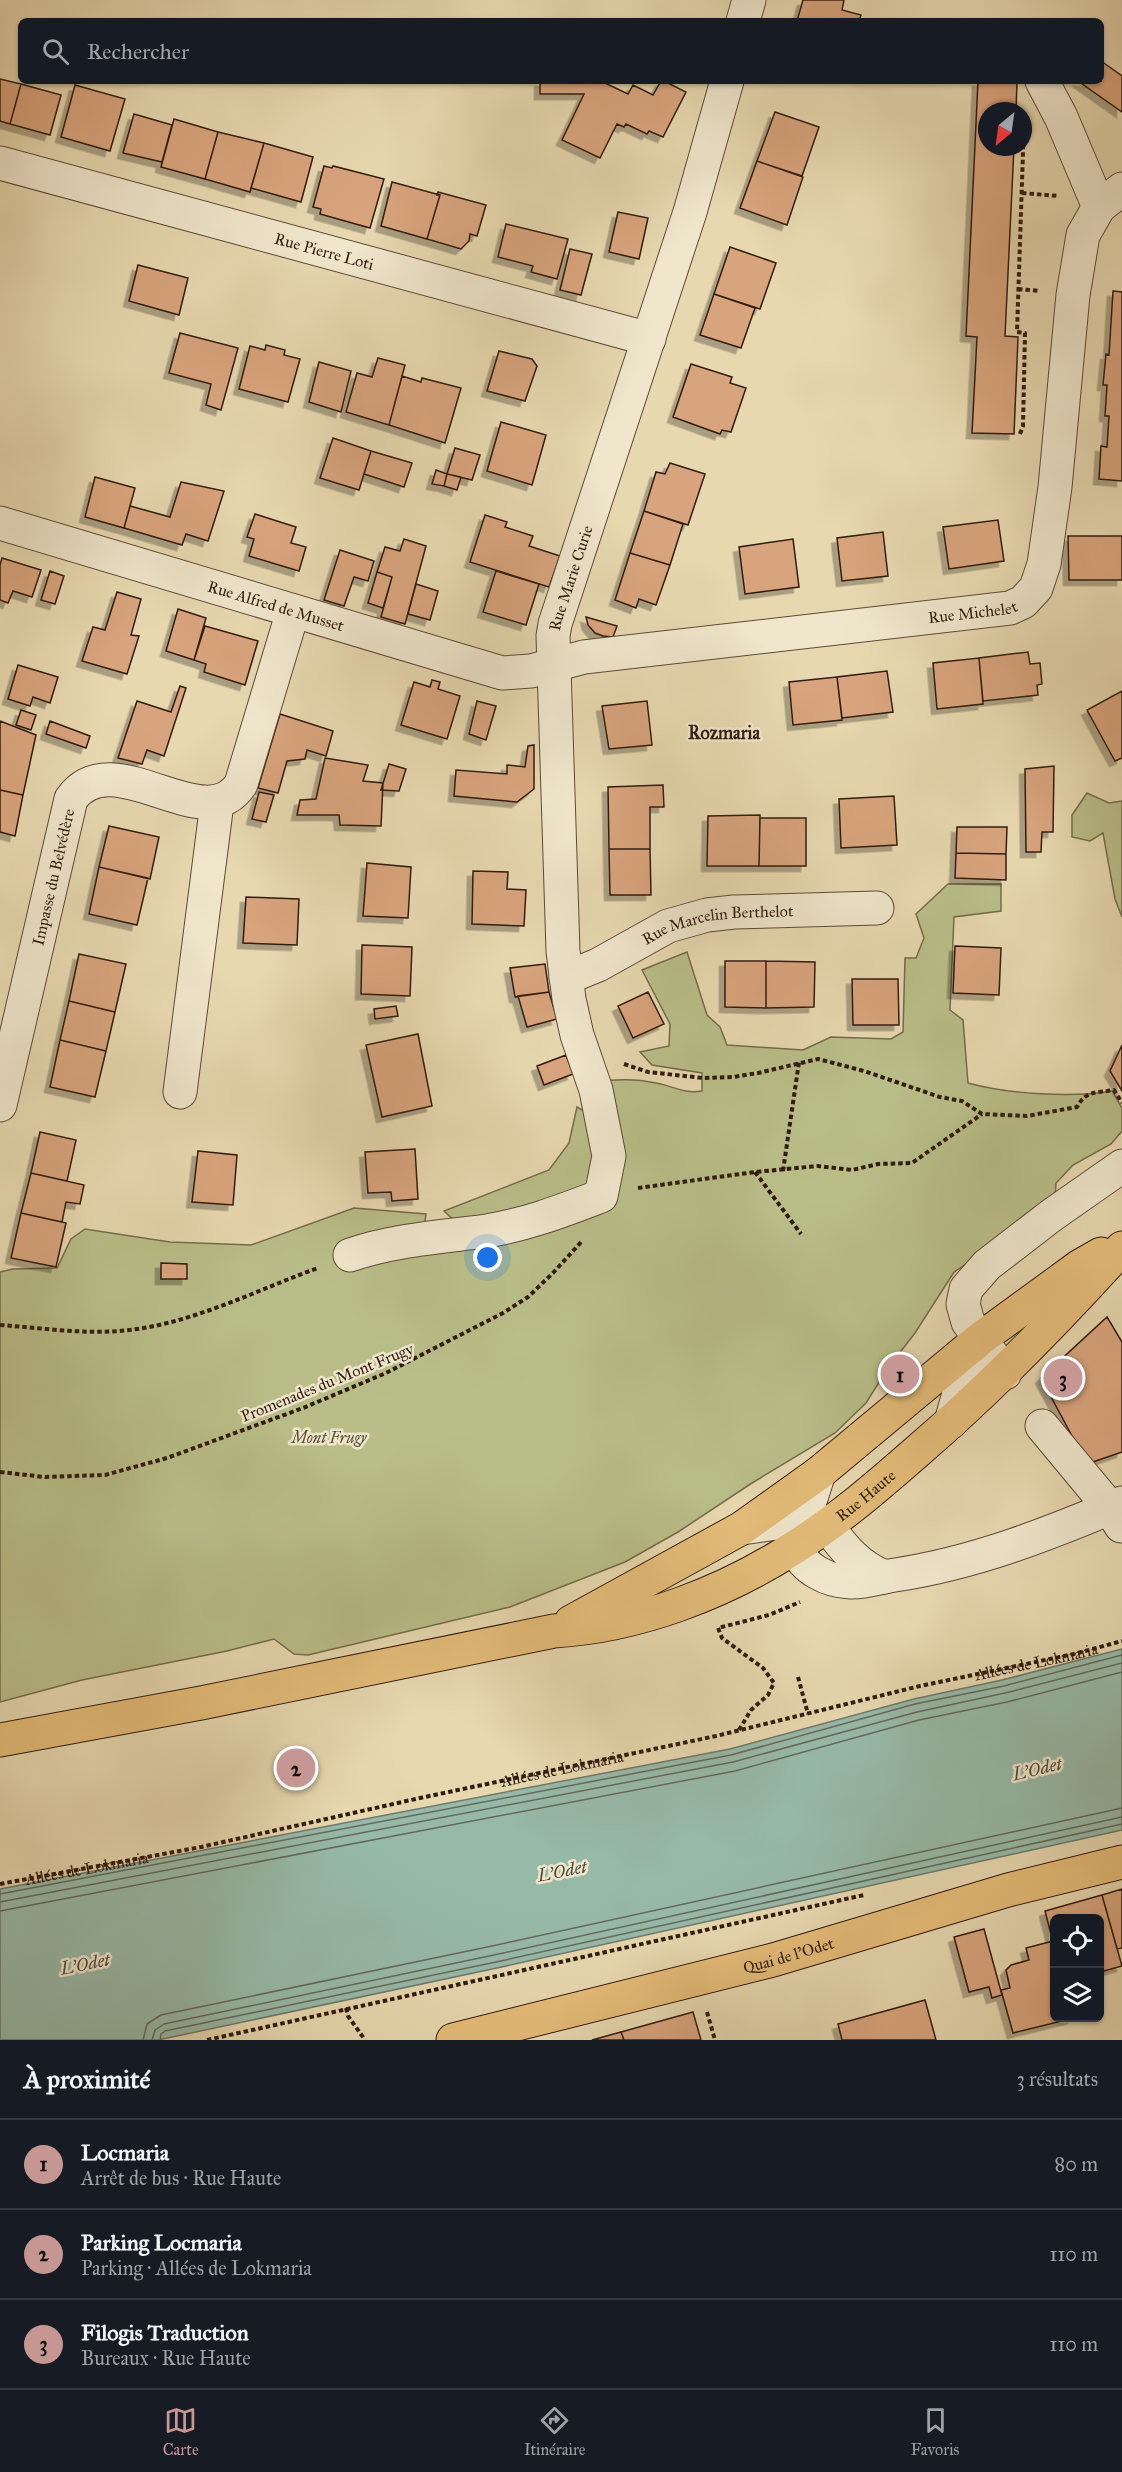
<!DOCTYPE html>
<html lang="fr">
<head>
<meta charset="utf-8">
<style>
	body { margin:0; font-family:"IM FELL Great Primer",serif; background:#242831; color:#f1f3f6 }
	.controls { position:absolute; right:18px; bottom:18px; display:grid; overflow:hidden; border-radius:9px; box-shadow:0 2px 4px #0004 }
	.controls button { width:54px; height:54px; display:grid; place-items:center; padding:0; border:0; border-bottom:2px solid #363941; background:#171b24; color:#f1f3f6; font:30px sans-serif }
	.compass { position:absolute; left:978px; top:102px; width:54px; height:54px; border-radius:50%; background:#171b24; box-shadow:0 2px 4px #0004; rotate:209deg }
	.you { position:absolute; left:488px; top:1258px; width:21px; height:21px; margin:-15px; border:4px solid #fff; border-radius:50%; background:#1a73e8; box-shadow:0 0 0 9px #1a73e833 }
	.badge { display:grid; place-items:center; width:39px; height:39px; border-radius:50%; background:#c59692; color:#111; font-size:20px; font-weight:700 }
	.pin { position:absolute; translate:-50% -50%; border:3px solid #fff; box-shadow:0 2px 6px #0006 }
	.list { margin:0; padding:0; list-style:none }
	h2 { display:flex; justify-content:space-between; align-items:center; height:78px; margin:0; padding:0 24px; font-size:26px }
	h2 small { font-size:20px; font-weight:400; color:#9ea1a6 }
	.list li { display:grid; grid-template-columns:39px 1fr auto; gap:18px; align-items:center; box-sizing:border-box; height:90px; padding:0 24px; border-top:2px solid #363941 }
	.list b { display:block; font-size:22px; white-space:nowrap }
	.list p { margin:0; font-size:20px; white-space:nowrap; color:#9ea1a6 }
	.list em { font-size:20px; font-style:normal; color:#9ea1a6 }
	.icon { flex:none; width:33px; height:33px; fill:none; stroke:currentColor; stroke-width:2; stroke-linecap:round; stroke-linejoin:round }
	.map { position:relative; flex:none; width:1122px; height:2040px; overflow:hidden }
	.search { position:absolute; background:#171b24; box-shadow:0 2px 4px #0004; left:18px; right:18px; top:18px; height:66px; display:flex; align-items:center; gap:15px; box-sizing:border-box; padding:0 21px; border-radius:9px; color:#9ea1a6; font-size:22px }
	.sheet { height:348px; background:#171b24 }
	nav { display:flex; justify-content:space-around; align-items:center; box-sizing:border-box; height:84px; border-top:2px solid #363941; background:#171b24; font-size:16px; color:#9ea1a6 }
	nav a { display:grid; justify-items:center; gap:3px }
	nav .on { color:#c59692 }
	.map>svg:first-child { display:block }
	.green { fill:#b9be88; stroke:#746c4c; stroke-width:1.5 }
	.water { fill:#97baa8; stroke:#6e7a6b; stroke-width:1.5 }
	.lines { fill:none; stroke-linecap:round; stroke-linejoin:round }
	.shore { stroke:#646a5c; stroke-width:1.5 }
	.building { fill:#d8a47d; stroke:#301b0f; stroke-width:1.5; filter:url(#shadow) }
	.minor-casing { stroke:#5e4a37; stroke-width:35 }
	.major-casing { stroke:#301b0f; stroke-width:35 }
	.path { stroke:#301b0f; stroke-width:4; stroke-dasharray:4.5 3; stroke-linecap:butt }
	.minor { stroke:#efe6cc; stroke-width:33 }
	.major { stroke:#e4bc78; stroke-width:33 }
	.labels { text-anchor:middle; stroke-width:5; stroke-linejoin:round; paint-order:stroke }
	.street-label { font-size:16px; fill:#301b0f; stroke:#efe6cc }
	.park-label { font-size:16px; font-style:italic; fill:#594c33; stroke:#efe6cc }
	.neighbourhood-label { font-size:18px; font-weight:bold; fill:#301b0f; stroke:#efe6cc }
	.water-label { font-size:18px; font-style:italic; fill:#4f4b3d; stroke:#efe6cc }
</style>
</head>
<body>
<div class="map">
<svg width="1122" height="2040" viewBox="0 0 1122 2040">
	<defs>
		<filter id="shadow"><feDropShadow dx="-5.5" dy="5.5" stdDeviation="0" flood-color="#0004"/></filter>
	</defs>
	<rect width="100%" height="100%" fill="#e7d8b0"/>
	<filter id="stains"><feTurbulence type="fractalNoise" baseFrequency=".00333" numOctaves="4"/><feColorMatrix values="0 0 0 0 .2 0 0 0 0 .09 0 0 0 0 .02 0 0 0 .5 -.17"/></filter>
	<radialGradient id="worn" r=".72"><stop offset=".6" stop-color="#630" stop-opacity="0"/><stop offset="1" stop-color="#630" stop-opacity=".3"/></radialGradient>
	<path class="green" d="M1087 793 1109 803 1122 801V917L1115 899 1103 833 1090 841 1072 837V815Z
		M948 884H1001V911L954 917 950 1010 963 1020 968 1083C1008 1094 1072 1098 1112 1091L1122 1108V1131L1111 1144 1073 1165 1056 1183 1055 1199 1021 1228 954 1272 915 1333 888 1368 866 1403 835 1433 752 1483 678 1532 625 1562 510 1607 308 1655 294 1654 274 1639 227 1651 82 1680 0 1702V1272L13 1269 57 1268 71 1239 85 1229 170 1242 251 1245 354 1208 426 1214 421 1249 461 1227 444 1211 549 1170 569 1143 577 1107 615 1130 603 1081C620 1079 639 1079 656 1083 674 1086 682 1094 702 1091V1073L652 1065 640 1052 669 1046 670 1024 642 970 687 952 707 1015 720 1027 727 1045 803 1050 831 1037 891 1039 903 1032 905 958H916L924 938 916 914Z"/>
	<path class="water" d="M1122 1649V1830L497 1968 158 2040H0V1889L730 1749 914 1699 1002 1680Z"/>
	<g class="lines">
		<path class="shore" d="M0 1894 731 1755 915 1704 1004 1686 1122 1655
			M0 1902 733 1762 917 1712 1005 1693 1122 1663
			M0 1911 735 1771 919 1720 1007 1702 1122 1672
			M143 2040 147 2024 161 2015 492 1946 1122 1808
			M152 2040 155 2030 164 2024 494 1955 1122 1817
			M160 2040 161 2034 165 2031 496 1962 1122 1824"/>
	</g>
	<path class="building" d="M803 0H844L842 10 861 15 859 21H797Z
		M1101 61 1122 76V112L1078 81H1101Z
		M0 79 21 84 10 124 0 121Z
		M540 81 603 82 628 94 633 85 653 95 661 81H664L686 92 663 137 649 131 647 134 626 124 624 127 617 124 600 158 562 140 584 94H540Z
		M978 81H1017L1016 111H987V147H1014L1005 336 1018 337 1014 434 972 433 977 337 966 336Z
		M21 84 61 95 50 135 10 124Z
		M75 85 125 99 110 151 61 137Z
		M775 112 819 127 802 176 757 161Z
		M134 114 172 125 162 162 123 153Z
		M174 119 218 132 205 179 161 167Z
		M218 132 264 143 250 192 205 179Z
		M264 143 313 157 301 202 251 188Z
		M757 161 803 177 787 225 740 208Z
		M324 166 332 168 333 166 384 179 370 228 320 214 321 209 313 207Z
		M392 182 440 195 427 239 381 226Z
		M438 192 486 205 477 236 470 234 469 241 461 249 427 239 440 195H437Z
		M618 212 648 218 639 259 609 252Z
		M506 224 568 239 557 279 531 272 533 266 498 257Z
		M730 247 776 263 760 309 714 294Z
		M570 249 592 254 581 295 560 290Z
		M138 265 188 278 179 315 129 301Z
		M1113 291 1122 292V481L1099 479 1101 446 1107 447 1109 416H1105L1107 385H1103L1106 354 1109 355Z
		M714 294 755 308 741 348 700 335Z
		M180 333 238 348 221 410 206 405 211 384 169 373Z
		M266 345 285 350 284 355 300 359 288 402 239 389 250 346 265 350Z
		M499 351 532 359 537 366 525 401 487 391Z
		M378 358 405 365 389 425 346 412 357 373 372 377Z
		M319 362 351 371 341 412 309 402Z
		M691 364 732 377 730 383 746 388 731 432 722 430 720 434 673 417Z
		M402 376 421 382 422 378 461 388 445 443 389 425Z
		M501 422 546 435 532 485 487 471Z
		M333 438 371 451 359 490 320 478Z
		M455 448 480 455 472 480 447 474Z
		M371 451 412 463 404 487 364 474Z
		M670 463 705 474 688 525 644 511 656 472 665 474Z
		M436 470 447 474 444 486 432 484Z
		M447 474 461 477 457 490 444 486Z
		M95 477 135 488 124 528 85 517Z
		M181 482 224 491 208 541 186 534 182 545 124 528 130 506 170 517Z
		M644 511 683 524 670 565 630 553Z
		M255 514 296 527 291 543 306 547 299 571 249 556 254 539 247 537Z
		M485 515 507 522 505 527 533 536 529 546 560 556 549 587 470 562Z
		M998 520 1004 561 949 569 943 527Z
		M883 532 888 576 842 581 837 538Z
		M1068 536H1122V580H1069Z
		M404 539 426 546 405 624 381 617 392 577 377 572 385 547 400 551Z
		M793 539 799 587 745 594 739 547Z
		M340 550 374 561 368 581 354 577 344 606 324 600Z
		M630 553 670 565 656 605 639 599 636 608 615 600Z
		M2 558 41 570 32 597 13 591 8 603 0 600V565Z
		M50 571 64 576 55 604 41 600Z
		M496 571 539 584 526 625 483 612Z
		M377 572 392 577 383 608 368 603Z
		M416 584 438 591 430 620 408 614Z
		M117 592 141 599 131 635 139 636 127 674 82 661 93 627 105 630Z
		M178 609 206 618 194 660 166 651Z
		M586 617 617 626 613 637 603 636 595 633 588 625Z
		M205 626 258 641 245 685 204 672 206 664 194 660Z
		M1028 652 1030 664 1040 663 1042 684 1037 685 1038 695 983 701 979 658Z
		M979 658 983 704 937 709 933 663Z
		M18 665 58 677 50 703 33 697 30 706 8 699Z
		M887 671 893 712 842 718 837 677Z
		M837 677 842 720 793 725 789 682Z
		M432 680 440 682 438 689 460 696 447 739 401 725 414 682 430 687Z
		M180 686 186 688 164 756 147 750 142 764 118 758 137 701 171 712Z
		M1122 691V758L1115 761 1087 710Z
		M477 701 496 706 486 740 469 734Z
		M647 701 652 745 609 749 602 706Z
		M21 710 36 715 31 730 16 725Z
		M280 714 333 731 326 756 307 750 305 759 287 761 278 793 258 788Z
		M0 721 36 735 23 795 0 790Z
		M50 721 90 736 86 748 46 734Z
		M534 745V789L517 802 454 796 456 770 507 774V765L525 767 528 746Z
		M325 758 368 765 363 781 383 783 381 826 340 825 339 815H297L300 800 316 799Z
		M389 764 406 769 399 791 381 790Z
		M1054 766 1053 832H1042L1041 852H1026L1025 769Z
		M663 785 664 807H650V849H609L608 787Z
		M0 790 23 795 15 836 0 832Z
		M259 792 274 795 266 822 252 819Z
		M894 796 897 845 841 848 839 799Z
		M760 815 759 866H707L708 816Z
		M760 818H806V866H759Z
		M109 826 159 837 150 879 99 867Z
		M957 827H1007L1006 854 956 853Z
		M609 849H650L651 895H610Z
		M956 853 1006 854V880L955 878Z
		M367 863 411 867 408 918 363 916Z
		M99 867 148 878 137 925 89 914Z
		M473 871 508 872 507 889 526 890 524 926 472 924Z
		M246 897 299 899 297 945 243 943Z
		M362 945 412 947 410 996 361 994Z
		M955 946 1001 948 999 995 953 993Z
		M79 954 126 964 115 1012 69 1001Z
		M725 961H766V1008L725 1007Z
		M766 961 815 962 814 1007 766 1008Z
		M545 964 549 992 515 997 510 968Z
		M852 979H898L899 1025H853Z
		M549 992 557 1019 527 1027 518 996Z
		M648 992 664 1024 633 1038 618 1006Z
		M69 1001 115 1012 106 1051 60 1040Z
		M396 1006 398 1016 375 1019 374 1009Z
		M418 1034 432 1106 382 1117 366 1045Z
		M60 1040 106 1051 95 1097 50 1087Z
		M1122 1045V1091L1110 1071Z
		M566 1055 573 1074 544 1085 537 1066Z
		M40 1132 76 1140 67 1181 31 1173Z
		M415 1149 418 1199 392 1201 391 1192 368 1193 365 1152Z
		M198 1151 237 1155 233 1205 192 1202Z
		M31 1173 84 1185 80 1204 66 1202 62 1222 21 1213Z
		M21 1213 66 1223 56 1267 11 1258Z
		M161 1263 187 1264V1279H161Z
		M1107 1317 1122 1342V1452L1087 1464 1041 1378Z
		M1122 1889V1948L1117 1949 1102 1895Z
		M1102 1895 1122 1966 1100 1972V1918H1054V1946L1045 1911Z
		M984 1929 1002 1995 992 1998 989 1987 969 1992 954 1937Z
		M1053 1941 1054 2018H1074L1013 2033 1001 1990 1010 1988 1006 1970 1011 1965 1029 1960 1026 1948Z
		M925 2000 936 2040H842L838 2024Z
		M693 2012 701 2040H624L621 2032Z
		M621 2032 624 2040H592Z"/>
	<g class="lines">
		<defs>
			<g id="minor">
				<path d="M743 21 749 0"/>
				<path d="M1042 81 1061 117 1099 207"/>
				<path id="s2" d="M0 163 649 339"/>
				<path id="s3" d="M0 523 502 673 531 671 584 657 1010 608 1023 602 1036 588 1044 564 1055 487 1073 295 1083 235 1099 207 1122 189"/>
				<path id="s4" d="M566 978 598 965 668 926 707 915 734 912 877 908"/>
				<path d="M180 1092 217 803"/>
				<path id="s5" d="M0 1105 71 799C113 740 204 841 241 784L293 611"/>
				<path id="s6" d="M350 1255C394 1240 440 1237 486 1231 526 1225 564 1210 601 1196L609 1156 596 1090 577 1035 569 999 563 951 553 636 555 624 690 212 727 81"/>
				<path d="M1005 1373 968 1322 963 1304 966 1289 987 1265 1052 1215 1122 1166"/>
				<path d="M951 1422 965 1372 980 1339"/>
				<path d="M1042 1426 1110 1508 1121 1526"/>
				<path d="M819 1473 795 1548C804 1569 827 1581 850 1582 865 1583 880 1577 895 1575 975 1563 1048 1534 1122 1503"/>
				<path d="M742 1528 784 1522 827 1525C843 1548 859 1567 885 1577"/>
			</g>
			<g id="major">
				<path d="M571 1622 742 1528 819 1473 980 1339 1080 1266 1101 1254"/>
				<path id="s7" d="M0 1740 201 1703 554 1631C638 1626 724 1593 795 1547 840 1519 880 1484 920 1449 992 1387 1058 1319 1122 1248"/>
				<path id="s8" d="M453 2040 773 1960 1008 1890 1122 1862"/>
			</g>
		</defs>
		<use href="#minor" class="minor-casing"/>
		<use href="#major" class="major-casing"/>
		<g class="path">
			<path d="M1022 193 1058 196"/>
			<path d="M1018 289 1040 291"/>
			<path d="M1020 434 1023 426 1025 333 1017 332 1024 122"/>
			<path d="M624 1064 648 1072 703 1078 733 1077 758 1073 818 1059 864 1071 940 1097 962 1101 982 1114 1027 1116 1077 1107C1086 1090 1097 1093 1114 1090L1122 1103"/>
			<path d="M783 1171 799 1062"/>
			<path d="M755 1172 801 1234"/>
			<path d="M638 1188 755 1172 818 1166 852 1170 878 1164 912 1163 982 1114"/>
			<path d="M0 1325C45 1328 91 1336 137 1329 200 1320 259 1289 318 1268"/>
			<path d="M0 1472 45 1477 105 1475 167 1458 303 1408 386 1373 503 1313 528 1297 553 1273 583 1240"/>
			<path d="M798 1677 808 1714"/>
			<path d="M739 1730 751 1710 768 1695 774 1683 763 1668 722 1638 718 1628 769 1615 800 1602"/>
			<path id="s1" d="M0 1884 201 1847 420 1798 716 1736 920 1686 1074 1654 1122 1641"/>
			<path d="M346 2008 348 2016 365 2040"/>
			<path d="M707 2012 715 2040"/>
			<path d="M207 2040 864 1895"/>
		</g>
		<use href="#minor" class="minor"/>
		<use href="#major" class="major"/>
	</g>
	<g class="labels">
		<g class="street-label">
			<text dy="6" stroke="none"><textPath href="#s2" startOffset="336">Rue Pierre Loti</textPath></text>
			<text dy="6" stroke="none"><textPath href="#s6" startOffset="886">Rue Marie Curie</textPath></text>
			<text dy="6" stroke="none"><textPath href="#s3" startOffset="288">Rue Alfred de Musset</textPath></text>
			<text dy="6" stroke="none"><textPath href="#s3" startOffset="999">Rue Michelet</textPath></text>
			<text dy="6" stroke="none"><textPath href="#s5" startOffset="234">Impasse du Belvédère</textPath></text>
			<text dy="6" stroke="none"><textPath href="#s4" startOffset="164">Rue Marcelin Berthelot</textPath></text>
			<text transform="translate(327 1382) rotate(-22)" y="6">Promenades du Mont Frugy</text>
			<text dy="6" stroke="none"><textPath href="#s7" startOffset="910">Rue Haute</textPath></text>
			<text dy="6" stroke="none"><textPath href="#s1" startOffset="1060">Allées de Lokmaria</textPath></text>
			<text dy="6" stroke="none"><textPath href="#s1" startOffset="574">Allées de Lokmaria</textPath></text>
			<text dy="6" stroke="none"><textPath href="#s1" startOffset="88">Allées de Lokmaria</textPath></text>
			<text dy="6" stroke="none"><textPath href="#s8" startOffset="346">Quai de l'Odet</textPath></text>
		</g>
		<g class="park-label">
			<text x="329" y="1443">Mont Frugy</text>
		</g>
		<g class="neighbourhood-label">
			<text x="724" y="739">Rozmaria</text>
		</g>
		<g class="water-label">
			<text transform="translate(1037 1769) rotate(-13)" y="6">L'Odet</text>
			<text transform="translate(562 1871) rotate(-11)" y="6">L'Odet</text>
			<text transform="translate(85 1964) rotate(-11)" y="6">L'Odet</text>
		</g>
	</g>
	<rect width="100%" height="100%" filter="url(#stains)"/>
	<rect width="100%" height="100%" fill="url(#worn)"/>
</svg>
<div class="controls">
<button><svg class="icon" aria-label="locate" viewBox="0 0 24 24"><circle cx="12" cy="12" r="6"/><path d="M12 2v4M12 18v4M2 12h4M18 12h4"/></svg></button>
<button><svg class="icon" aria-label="layers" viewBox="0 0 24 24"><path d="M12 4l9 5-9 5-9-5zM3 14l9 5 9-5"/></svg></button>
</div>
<svg class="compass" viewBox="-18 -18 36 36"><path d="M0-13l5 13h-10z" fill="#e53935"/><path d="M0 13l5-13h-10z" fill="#9ea1a6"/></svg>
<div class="you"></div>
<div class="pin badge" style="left:900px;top:1374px">1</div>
<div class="pin badge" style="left:296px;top:1768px">2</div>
<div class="pin badge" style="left:1063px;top:1378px">3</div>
<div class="search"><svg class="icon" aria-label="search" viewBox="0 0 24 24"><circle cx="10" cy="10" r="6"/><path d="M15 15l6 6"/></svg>Rechercher</div>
</div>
<section class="sheet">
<h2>À proximité<small>3 résultats</small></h2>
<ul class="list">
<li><span class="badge">1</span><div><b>Locmaria</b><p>Arrêt de bus · Rue Haute</p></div><em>80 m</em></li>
<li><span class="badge">2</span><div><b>Parking Locmaria</b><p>Parking · Allées de Lokmaria</p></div><em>110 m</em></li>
<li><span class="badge">3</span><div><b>Filogis Traduction</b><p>Bureaux · Rue Haute</p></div><em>110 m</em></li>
</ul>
</section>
<nav>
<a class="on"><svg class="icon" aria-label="map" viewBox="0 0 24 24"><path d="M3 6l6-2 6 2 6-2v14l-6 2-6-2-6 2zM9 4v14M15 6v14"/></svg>Carte</a>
<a><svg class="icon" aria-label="directions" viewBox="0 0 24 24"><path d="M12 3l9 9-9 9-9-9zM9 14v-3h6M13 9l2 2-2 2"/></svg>Itinéraire</a>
<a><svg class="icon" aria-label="saved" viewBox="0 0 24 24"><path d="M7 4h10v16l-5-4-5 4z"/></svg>Favoris</a>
</nav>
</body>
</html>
